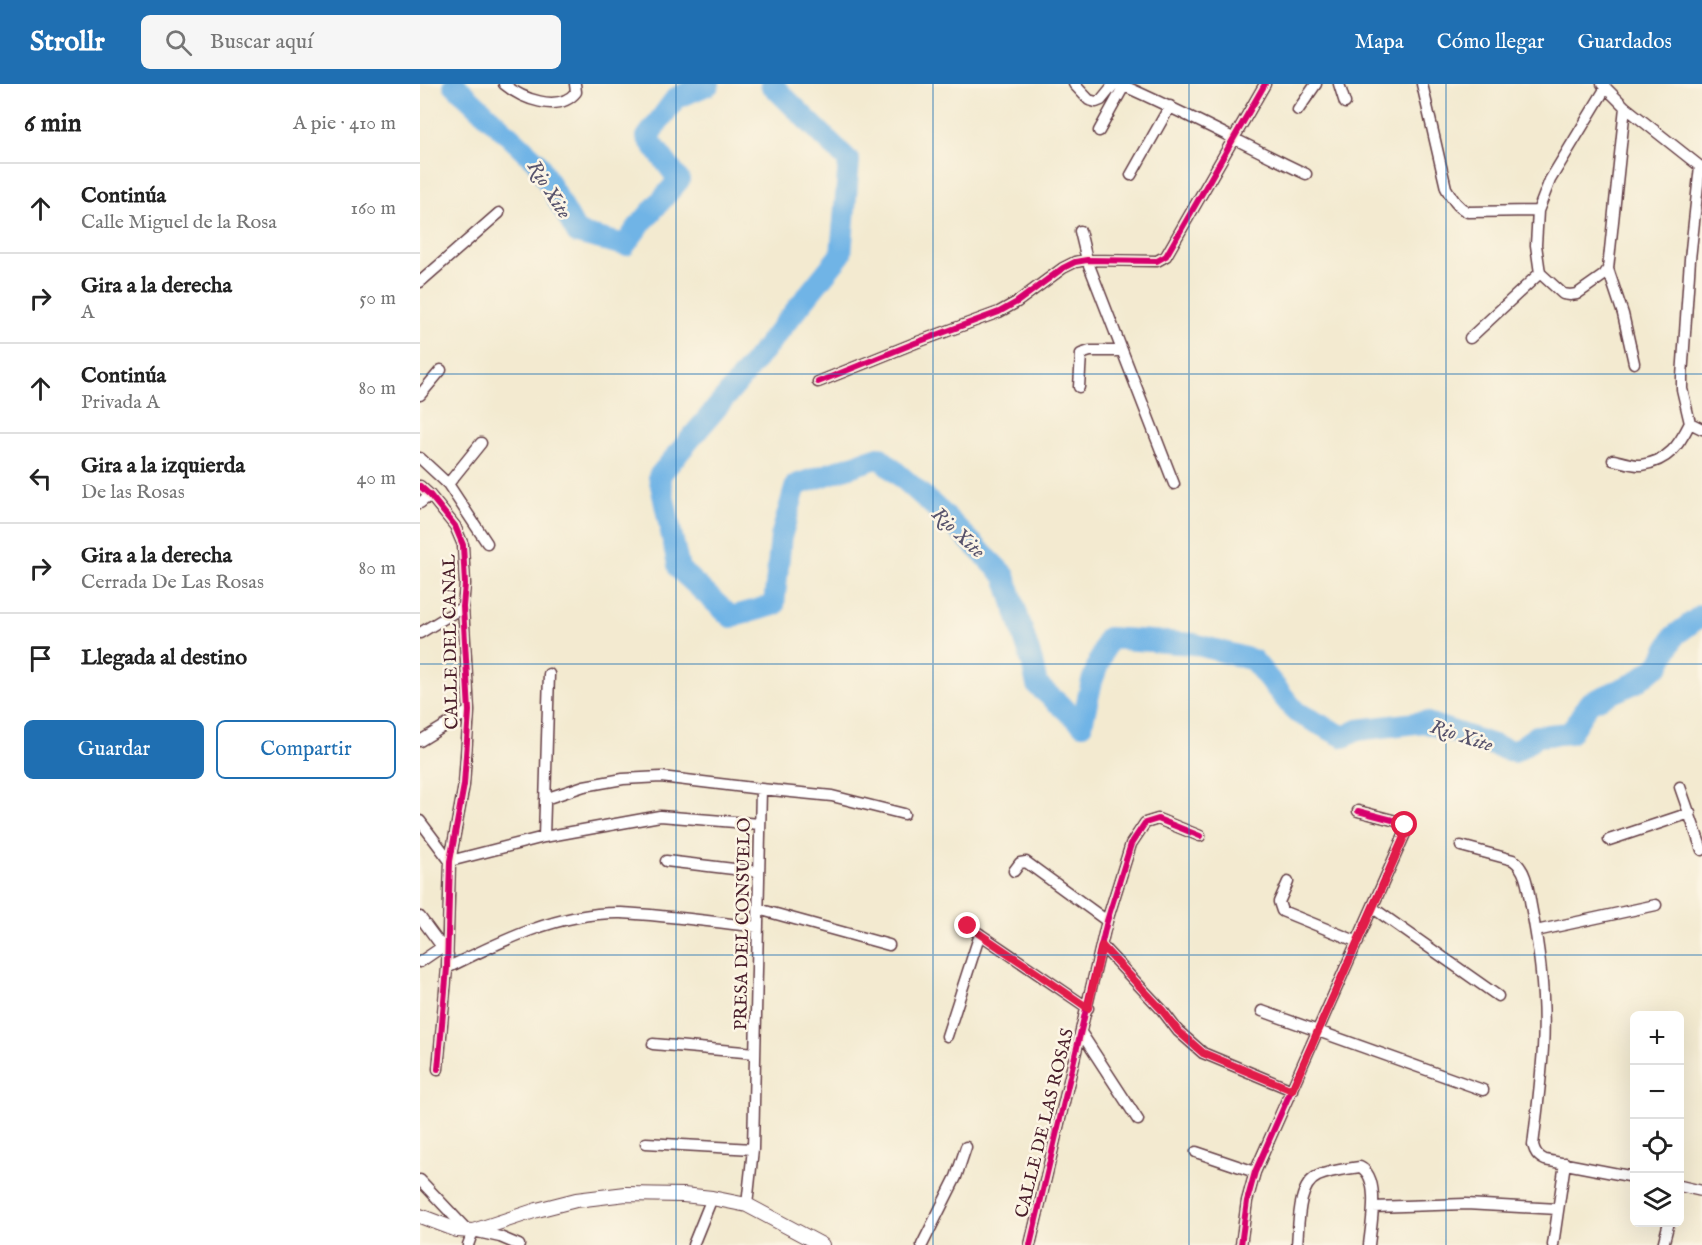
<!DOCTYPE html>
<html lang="es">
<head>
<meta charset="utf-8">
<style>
	body { margin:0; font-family:"IM FELL English",serif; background:#f6f6f6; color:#222 }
	.controls { position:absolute; right:18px; bottom:18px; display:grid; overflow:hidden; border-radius:9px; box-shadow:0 6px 24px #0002 }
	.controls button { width:54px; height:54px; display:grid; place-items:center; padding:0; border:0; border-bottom:2px solid #e0e0e0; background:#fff; color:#222; font:30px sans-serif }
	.stop { position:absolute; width:18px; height:18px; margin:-14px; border:4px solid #e11d48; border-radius:50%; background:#fff }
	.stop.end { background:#e11d48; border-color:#fff; box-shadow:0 2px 6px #0008 }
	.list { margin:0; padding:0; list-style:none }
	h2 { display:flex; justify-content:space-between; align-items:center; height:78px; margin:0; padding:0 24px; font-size:26px }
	h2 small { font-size:20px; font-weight:400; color:#767676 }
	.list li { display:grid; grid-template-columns:39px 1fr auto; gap:18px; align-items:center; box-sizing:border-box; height:90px; padding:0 24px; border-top:2px solid #e0e0e0 }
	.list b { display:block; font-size:22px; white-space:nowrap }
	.list p { margin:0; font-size:20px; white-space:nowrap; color:#767676 }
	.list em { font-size:20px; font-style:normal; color:#767676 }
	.actions { display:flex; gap:12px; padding:18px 24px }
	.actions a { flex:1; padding:14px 0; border:2px solid #1f6fb2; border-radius:9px; text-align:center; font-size:21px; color:#1f6fb2 }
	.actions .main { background:#1f6fb2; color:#fff }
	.icon { flex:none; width:33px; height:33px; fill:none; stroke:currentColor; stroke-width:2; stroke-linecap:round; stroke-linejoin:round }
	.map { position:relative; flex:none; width:1282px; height:1161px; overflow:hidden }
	header { display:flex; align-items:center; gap:36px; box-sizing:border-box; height:84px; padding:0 30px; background:#1f6fb2; color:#fff }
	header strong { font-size:28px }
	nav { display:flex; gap:33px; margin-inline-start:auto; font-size:21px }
	.search { width:420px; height:54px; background:#f6f6f6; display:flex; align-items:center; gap:15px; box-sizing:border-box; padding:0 21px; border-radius:9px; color:#767676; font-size:22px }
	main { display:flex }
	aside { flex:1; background:#fff }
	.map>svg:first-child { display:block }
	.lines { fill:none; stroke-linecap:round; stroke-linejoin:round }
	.river { stroke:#70b4e6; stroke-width:22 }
	.street-casing { stroke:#633d44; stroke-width:13 }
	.secondary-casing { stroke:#633d44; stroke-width:16 }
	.street { stroke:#fff; stroke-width:10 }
	.secondary { stroke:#fff; stroke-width:14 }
	.cycleway-casing { stroke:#fcf5e5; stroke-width:10 }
	.cycleway { stroke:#d6006c; stroke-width:6 }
	.route { stroke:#e11d48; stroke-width:8 }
	.grid { fill:none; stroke:#1f6fb2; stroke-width:1.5; stroke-opacity:0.55 }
	.labels { text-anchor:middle; stroke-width:5; stroke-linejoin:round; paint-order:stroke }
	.street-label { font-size:18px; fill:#4a1f2b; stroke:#fcf5e5 }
	.water-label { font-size:20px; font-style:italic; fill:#57536c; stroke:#fcf5e5 }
</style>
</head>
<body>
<header>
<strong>Strollr</strong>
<div class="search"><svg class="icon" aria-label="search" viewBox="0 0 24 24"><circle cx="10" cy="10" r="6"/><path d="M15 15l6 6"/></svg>Buscar aquí</div>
<nav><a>Mapa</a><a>Cómo llegar</a><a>Guardados</a></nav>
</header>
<main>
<aside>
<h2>6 min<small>A pie · 410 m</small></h2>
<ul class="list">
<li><svg class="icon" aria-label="ahead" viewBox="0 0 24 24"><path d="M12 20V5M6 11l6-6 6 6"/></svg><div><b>Continúa</b><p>Calle Miguel de la Rosa</p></div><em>160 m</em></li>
<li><svg class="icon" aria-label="right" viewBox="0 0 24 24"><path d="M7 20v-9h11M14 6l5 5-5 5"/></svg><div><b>Gira a la derecha</b><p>A</p></div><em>50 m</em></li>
<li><svg class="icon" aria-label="ahead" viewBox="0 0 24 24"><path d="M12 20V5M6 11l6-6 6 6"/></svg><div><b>Continúa</b><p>Privada A</p></div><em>80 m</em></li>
<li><svg class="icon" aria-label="left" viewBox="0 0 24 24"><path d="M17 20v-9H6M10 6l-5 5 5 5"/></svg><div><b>Gira a la izquierda</b><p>De las Rosas</p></div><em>40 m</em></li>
<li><svg class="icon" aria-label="right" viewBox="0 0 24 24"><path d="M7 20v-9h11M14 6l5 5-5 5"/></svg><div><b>Gira a la derecha</b><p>Cerrada De Las Rosas</p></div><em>80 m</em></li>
<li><svg class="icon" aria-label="arrive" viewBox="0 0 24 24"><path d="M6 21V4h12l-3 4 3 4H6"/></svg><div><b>Llegada al destino</b></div></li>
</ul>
<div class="actions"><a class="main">Guardar</a><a>Compartir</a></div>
</aside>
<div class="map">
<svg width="1282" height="1161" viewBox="0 0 1282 1161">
	<rect width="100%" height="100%" fill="#fcf5e5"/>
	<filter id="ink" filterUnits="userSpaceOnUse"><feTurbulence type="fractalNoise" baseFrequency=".0167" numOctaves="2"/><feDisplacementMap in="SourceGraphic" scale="12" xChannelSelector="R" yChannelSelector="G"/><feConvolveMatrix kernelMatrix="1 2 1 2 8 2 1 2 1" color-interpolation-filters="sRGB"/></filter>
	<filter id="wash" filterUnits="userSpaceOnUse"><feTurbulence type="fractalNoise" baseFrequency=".008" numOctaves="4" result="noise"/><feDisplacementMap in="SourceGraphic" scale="24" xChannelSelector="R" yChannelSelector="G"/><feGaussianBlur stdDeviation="1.35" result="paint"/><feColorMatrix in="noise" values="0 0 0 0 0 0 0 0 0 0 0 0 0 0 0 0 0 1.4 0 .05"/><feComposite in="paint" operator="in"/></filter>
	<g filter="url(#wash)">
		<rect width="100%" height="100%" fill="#f3ead0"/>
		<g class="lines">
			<path class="river" d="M34 0 117 78 157 149 205 161 218 143 259 96 227 53 256 14 289 0
				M351 0 429 77 421 170 314 303 239 392 259 485 311 533 354 521 361 453 376 401 459 373 523 430 585 492 612 578 617 601 662 640 672 597 688 554 774 560 833 576 876 628 924 653 938 646 1004 638 1094 668 1117 652 1150 649 1169 619 1215 599 1240 580 1254 552 1282 531"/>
		</g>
	</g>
	<g filter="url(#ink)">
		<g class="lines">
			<defs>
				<path id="street" d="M84 0C101 14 138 30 156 8L155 0
					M654 0 669 16 676 18 681 16 694 0
					M919 0 925 19
					M1002 0 1026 104C1032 114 1037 123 1048 128L1118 127
					M1182 0 1205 23 1282 84
					M704 2C766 29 825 61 886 90
					M1185 5 1130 96 1118 127 1116 161 1120 189 1143 210 1150 211 1157 210 1184 191 1188 185 1205 23
					M878 26 896 0
					M679 47 705 0
					M711 91 750 22
					M660 147 667 176 754 400
					M1188 185 1203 230 1214 279
					M0 198 79 129
					M1050 254 1120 189
					M398 298 495 259 579 228 597 218 643 184 655 178 667 176 737 177 746 172 845 0
					M659 303 661 270 670 267H701
					M0 311 21 286
					M1270 339 1262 305V293L1270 175 1280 82
					M0 374 28 400 67 459
					M1193 376C1202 377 1213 382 1221 381 1249 377 1259 361 1270 339L1282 345
					M28 400 61 359
					M0 402 10 411 35 442 43 461 45 500 43 523 49 627 44 701 30 777 27 884 18 985
					M0 419 10 411
					M0 549 43 523
					M0 657 49 627
					M1260 703 1282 766
					M125 715 164 702 203 695 241 693 341 705 412 712 484 730
					M0 737 30 777 124 753 240 732 340 740
					M124 753 129 590
					M1189 756 1270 729
					M1041 762 1093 776C1107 786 1108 806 1111 822 1120 868 1126 917 1123 964 1121 996 1117 1028 1113 1061 1115 1068 1117 1072 1125 1076L1214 1093
					M246 777 339 788
					M594 787 600 779 606 778 687 837
					M868 798 859 818 862 827 938 858
					M953 824 1078 912
					M338 825 469 861
					M0 833 28 871
					M548 842 668 924
					M1116 847 1236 821
					M682 862 742 926 758 947 783 969 872 1006
					M0 878 22 863
					M27 884C81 857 139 828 201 829 246 831 293 838 338 843
					M842 927 1063 1006
					M662 950 718 1036
					M527 952 560 850
					M233 960 335 969
					M226 1059 333 1065
					M776 1068 835 1088
					M0 1096 47 1146
					M1260 1102 1282 1107
					M327 1121 333 1065 341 705
					M953 1123 1046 1120 1138 1125
					M48 1161 53 1147 80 1153 99 1161
					M273 1161 292 1114
					M502 1161 536 1093 546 1063
					M610 1161 687 837 711 760 725 739 738 735 780 752
					M821 1161 827 1117 835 1088 987 745 980 738 938 727
					M877 1161C879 1141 877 1101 898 1092 910 1086 927 1085 940 1083 961 1093 951 1141 949 1161
					M1133 1161 1145 1079
					M1243 1161 1249 1138"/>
				<path id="secondary" d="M0 1132 37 1146 53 1147 117 1126 156 1116 206 1110 263 1111 292 1114 327 1121 402 1161"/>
			</defs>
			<use href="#street" class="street-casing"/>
			<use href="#secondary" class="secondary-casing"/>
			<use href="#street" class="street"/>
			<use href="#secondary" class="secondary"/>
			<defs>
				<path id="cycleway" d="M398 298 495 259 579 228 597 218 643 184 655 178 667 176 737 177 746 172 845 0
					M0 402 10 411 35 442 43 461 45 500 43 523 49 627 44 701 30 777 27 884 18 985
					M610 1161 687 837 711 760 725 739 738 735 780 752
					M821 1161 827 1117 835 1088 987 745 980 738 938 727"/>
			</defs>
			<use href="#cycleway" class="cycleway-casing"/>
			<use href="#cycleway" class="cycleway"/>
		</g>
	</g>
	<g class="lines" filter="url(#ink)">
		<path class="route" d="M548 842 668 924 682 862 742 926 758 947 783 969 872 1006 985 751 987 745 985 741"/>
	</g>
	<path class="grid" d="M256 0V1161M513 0V1161M769 0V1161M1026 0V1161M0 290H1282M0 580H1282M0 871H1282"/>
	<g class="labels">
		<g class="street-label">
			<text transform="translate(30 558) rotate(-91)" y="6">CALLE DEL CANAL</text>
			<text transform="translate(322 840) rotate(-89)" y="6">PRESA DEL CONSUELO</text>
			<text transform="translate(624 1039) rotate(-76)" y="6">CALLE DE LAS ROSAS</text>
		</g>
		<g class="water-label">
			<text transform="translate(130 105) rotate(58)" y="7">Rio Xite</text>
			<text transform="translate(539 448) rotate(43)" y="7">Rio Xite</text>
			<text transform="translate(1042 651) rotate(18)" y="7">Rio Xite</text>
		</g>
	</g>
</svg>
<div class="controls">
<button>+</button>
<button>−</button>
<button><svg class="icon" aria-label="locate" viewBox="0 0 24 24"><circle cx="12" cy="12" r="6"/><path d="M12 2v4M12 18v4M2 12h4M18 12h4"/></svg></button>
<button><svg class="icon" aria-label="layers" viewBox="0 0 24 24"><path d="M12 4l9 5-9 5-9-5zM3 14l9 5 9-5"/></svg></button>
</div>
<div class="stop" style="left:985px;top:741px"></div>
<div class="stop end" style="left:548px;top:842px"></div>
</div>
</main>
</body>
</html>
